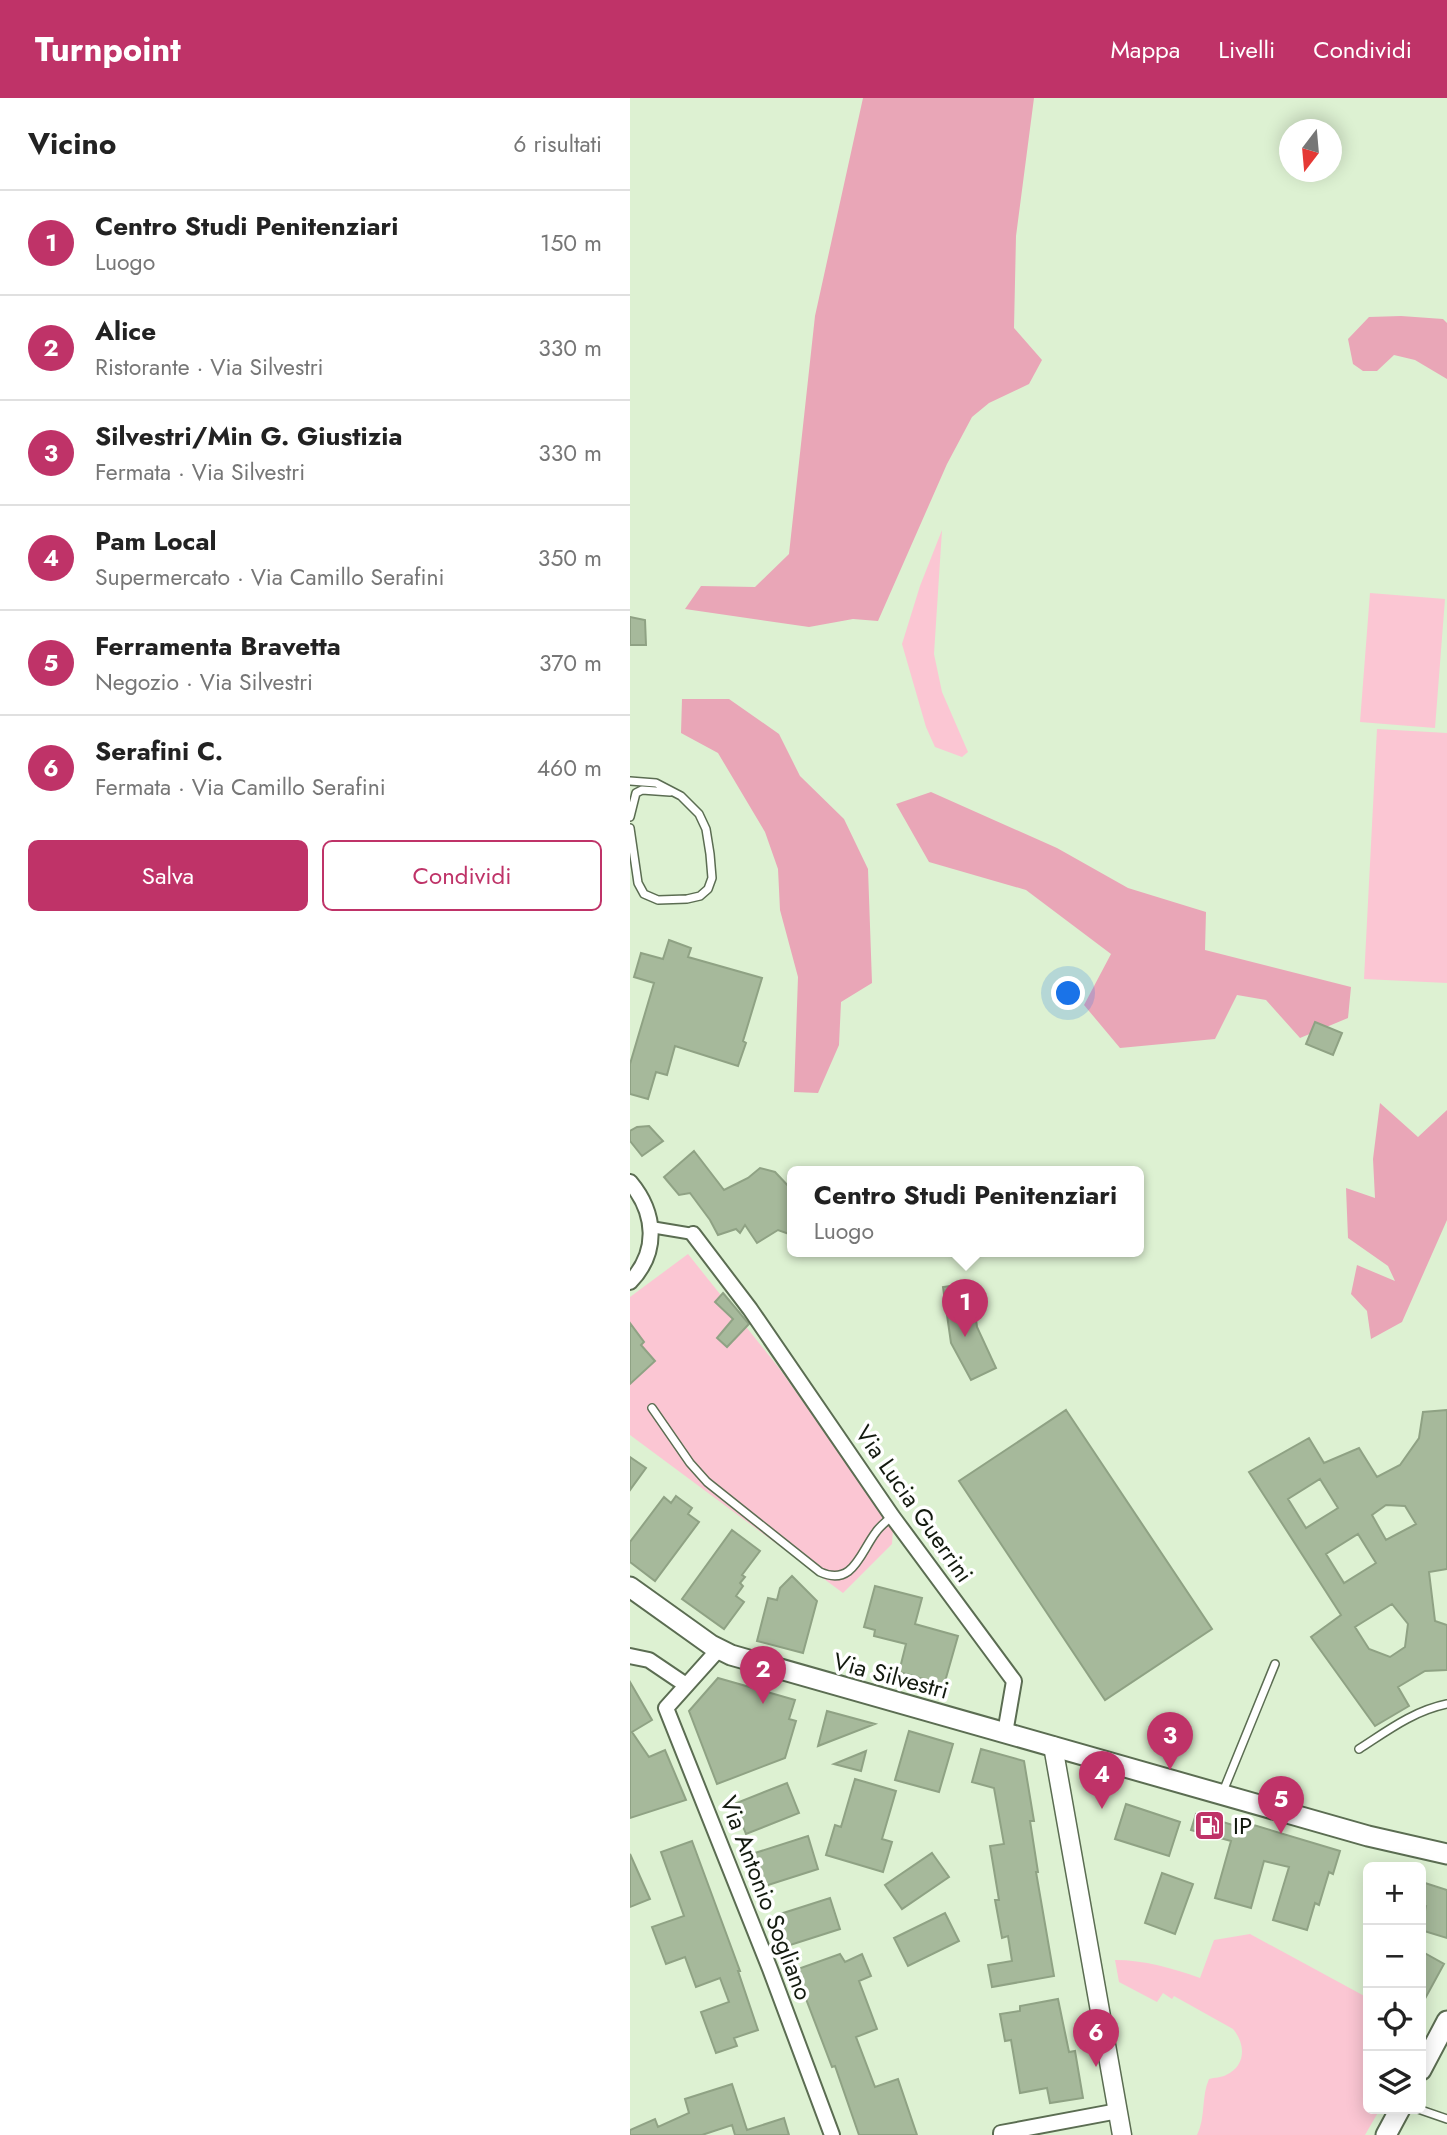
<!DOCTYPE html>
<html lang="it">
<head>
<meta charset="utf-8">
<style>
	body { margin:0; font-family:Jost,sans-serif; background:#f2f2f2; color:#222 }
	.controls { position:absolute; right:21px; bottom:21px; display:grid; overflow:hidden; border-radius:10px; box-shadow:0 4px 18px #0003 }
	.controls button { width:63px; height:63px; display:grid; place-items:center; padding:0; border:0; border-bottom:2px solid #e0e0e0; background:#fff; color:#222; font:35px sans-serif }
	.compass { position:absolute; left:649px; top:21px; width:63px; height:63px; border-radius:50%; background:#fff; box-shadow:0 4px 18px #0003; rotate:196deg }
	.you { position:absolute; left:439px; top:896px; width:24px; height:24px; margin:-18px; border:5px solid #fff; border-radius:50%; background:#1a73e8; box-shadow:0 0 0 10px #1a73e833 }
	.badge { display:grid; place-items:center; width:46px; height:46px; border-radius:50%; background:#bf3368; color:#fff; font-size:23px; font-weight:700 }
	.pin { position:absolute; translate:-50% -58px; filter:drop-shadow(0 2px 4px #0008) }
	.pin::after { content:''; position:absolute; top:37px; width:24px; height:21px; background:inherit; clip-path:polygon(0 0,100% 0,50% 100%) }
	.popup { position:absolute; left:157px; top:1068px; width:357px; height:91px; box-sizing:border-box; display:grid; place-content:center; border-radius:10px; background:#fff; filter:drop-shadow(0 2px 5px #0005); font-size:23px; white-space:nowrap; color:#767676 }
	.popup b { font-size:26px; color:#222 }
	.popup::after { content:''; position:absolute; left:50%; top:100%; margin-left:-14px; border:14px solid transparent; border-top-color:#fff }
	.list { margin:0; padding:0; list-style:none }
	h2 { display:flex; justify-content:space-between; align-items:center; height:91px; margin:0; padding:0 28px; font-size:30px }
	h2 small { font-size:23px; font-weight:400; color:#767676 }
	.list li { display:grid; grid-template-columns:46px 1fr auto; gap:21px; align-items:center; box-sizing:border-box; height:105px; padding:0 28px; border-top:2px solid #e0e0e0 }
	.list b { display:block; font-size:26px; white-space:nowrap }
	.list p { margin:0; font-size:23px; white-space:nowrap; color:#767676 }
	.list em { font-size:23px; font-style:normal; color:#767676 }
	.actions { display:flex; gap:14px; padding:21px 28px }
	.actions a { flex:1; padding:16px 0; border:2px solid #bf3368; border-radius:10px; text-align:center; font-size:24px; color:#bf3368 }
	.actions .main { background:#bf3368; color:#fff }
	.icon { flex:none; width:38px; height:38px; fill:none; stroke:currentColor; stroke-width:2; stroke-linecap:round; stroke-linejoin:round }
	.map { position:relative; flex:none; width:817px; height:2037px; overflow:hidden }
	header { display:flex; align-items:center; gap:42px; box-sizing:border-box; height:98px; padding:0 35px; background:#bf3368; color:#fff }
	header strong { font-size:33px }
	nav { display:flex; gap:38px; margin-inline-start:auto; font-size:24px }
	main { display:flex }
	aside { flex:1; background:#fff }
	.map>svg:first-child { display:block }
	.green { fill:#fbc6d3 }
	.forest { fill:#e9a6b7 }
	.building { fill:#a6b99b; stroke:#8fa284; stroke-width:2; fill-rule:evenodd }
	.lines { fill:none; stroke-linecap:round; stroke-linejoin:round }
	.service-casing { stroke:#5b6d52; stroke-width:10 }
	.pedestrian-casing { stroke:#5b6d52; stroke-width:14 }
	.minor-casing { stroke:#5b6d52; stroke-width:18 }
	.tertiary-casing { stroke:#5b6d52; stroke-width:21 }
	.secondary-casing { stroke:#5b6d52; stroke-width:23 }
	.service { stroke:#fff; stroke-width:7 }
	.pedestrian { stroke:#fff; stroke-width:10 }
	.minor { stroke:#fff; stroke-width:14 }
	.tertiary { stroke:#fff; stroke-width:18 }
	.secondary { stroke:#fff; stroke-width:19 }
	.labels { text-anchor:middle; stroke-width:7; stroke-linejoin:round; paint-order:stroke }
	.street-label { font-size:24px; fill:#131a0f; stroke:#fff }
	.poi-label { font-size:24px; fill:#131a0f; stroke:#fff; text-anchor:start }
</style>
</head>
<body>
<header>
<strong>Turnpoint</strong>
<nav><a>Mappa</a><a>Livelli</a><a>Condividi</a></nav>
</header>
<main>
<aside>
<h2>Vicino<small>6 risultati</small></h2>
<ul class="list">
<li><span class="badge">1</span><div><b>Centro Studi Penitenziari</b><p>Luogo</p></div><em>150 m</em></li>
<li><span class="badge">2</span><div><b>Alice</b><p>Ristorante · Via Silvestri</p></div><em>330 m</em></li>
<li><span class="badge">3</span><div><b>Silvestri/Min G. Giustizia</b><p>Fermata · Via Silvestri</p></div><em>330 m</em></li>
<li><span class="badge">4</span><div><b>Pam Local</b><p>Supermercato · Via Camillo Serafini</p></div><em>350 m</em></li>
<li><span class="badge">5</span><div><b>Ferramenta Bravetta</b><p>Negozio · Via Silvestri</p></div><em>370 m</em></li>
<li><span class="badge">6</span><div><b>Serafini C.</b><p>Fermata · Via Camillo Serafini</p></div><em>460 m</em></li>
</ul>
<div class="actions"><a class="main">Salva</a><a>Condividi</a></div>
</aside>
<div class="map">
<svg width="817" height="2037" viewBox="0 0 817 2037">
	<rect width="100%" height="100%" fill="#ddf1d2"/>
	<path class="green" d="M312 432 304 556 312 594 338 654 332 659 305 649 296 629 272 546 290 488Z
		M740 495 815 501 805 630 730 624Z
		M747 631 817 635V885L734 881Z
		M58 1156 149 1270 263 1431 262 1446 213 1495 0 1337V1199Z
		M620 1836 738 1900V2011H750L735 2037H567C576 2019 571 1999 579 1981 585 1979 591 1980 596 1977 616 1968 616 1946 603 1931L544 1898 542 1901 533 1895 527 1904 489 1884 485 1862C514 1862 542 1870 570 1880L584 1842Z"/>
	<path class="forest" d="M233 0H404L386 138 384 230 412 262 399 286 359 305 342 319 317 366 248 523 223 521 179 529 55 511 71 488 125 489 159 456 185 218Z
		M771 218 813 221 817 225V281L785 262 764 257 747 273H733L723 266 718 241 739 219Z
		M52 601H99L149 636 170 678 214 721 238 771 242 885 211 904 209 947 188 995 164 994 168 879 150 812 148 771 135 734 88 655 51 635Z
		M301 694 427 750 498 790 576 814 575 852 721 889 718 920 670 940 636 902 607 897 585 941 490 950 454 907 481 856 396 792 299 764 266 706Z
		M750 1005 788 1039 817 1012V1122L772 1224 741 1241 737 1213 721 1196 727 1167 765 1183 758 1168 718 1140 716 1090 745 1100 743 1061Z"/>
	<path class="building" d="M0 519 15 522 16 547H0Z
		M39 842 61 850 58 859 132 880 113 943 116 945 108 968 45 948 37 977 26 974 18 1001 0 996V966L24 885 4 879 11 855 33 861Z
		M685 924 712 935 703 957 676 946Z
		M19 1028 33 1043 12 1058 0 1043V1033L7 1029Z
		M64 1053 94 1092 118 1080 130 1070 145 1074 162 1092V1137L148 1132 127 1145 115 1127 110 1135 106 1131 88 1137 80 1122 60 1095 49 1097 34 1079Z
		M341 1185 347 1229 366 1270 341 1282 321 1245 313 1189Z
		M93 1195 119 1226 97 1249 87 1240 103 1221 85 1204Z
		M0 1225 14 1244 11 1247 25 1263 0 1286Z
		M436 1312 582 1531 475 1602 329 1383Z
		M817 1312V1471L799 1474 805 1523 817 1527V1572L795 1573 768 1589 779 1608 745 1628 681 1539 711 1517 619 1374 679 1340 694 1365 729 1350 747 1379 770 1367 789 1340 793 1314ZM690 1381 708 1410 676 1430 658 1401ZM756 1407 775 1408 786 1426 756 1442 742 1417ZM728 1436 746 1465 714 1485 696 1456ZM762 1506 778 1526 775 1549 760 1559 739 1551 725 1529Z
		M0 1359 16 1370 0 1392Z
		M46 1398 62 1410 58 1416 69 1424 25 1483 0 1464V1444L34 1399 41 1405Z
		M102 1432 130 1453 112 1477 115 1479 110 1485 113 1488 106 1498 114 1504 94 1531 52 1501Z
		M162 1478 187 1503 173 1555 127 1543 138 1500 147 1502 150 1490Z
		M245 1488 292 1500 285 1526 328 1538 314 1587 269 1574 276 1546 244 1538 245 1532 234 1529Z
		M88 1580 165 1602 159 1621 166 1623 155 1660 87 1686 59 1613Z
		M0 1584 22 1622 2 1634 19 1659 35 1652 56 1702 0 1720Z
		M197 1613 245 1626 188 1648Z
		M279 1633 323 1646 309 1694 265 1682Z
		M351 1651 394 1663 404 1723H400L408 1774H406L424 1878 362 1889 358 1867 382 1863 378 1838 372 1840 365 1802H369L360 1748 374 1746 364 1690 342 1684Z
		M236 1653 231 1673 204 1666Z
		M225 1681 266 1693 252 1741 262 1744 253 1774 196 1757 205 1727 211 1729Z
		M157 1685 169 1715 116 1736 104 1706Z
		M496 1706 550 1724 539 1758 485 1741Z
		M566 1716 606 1728 607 1722 710 1753 703 1776 699 1774 689 1807 685 1805 677 1832 643 1822 659 1769 634 1763 621 1810 585 1800 601 1743 561 1732Z
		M178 1738 188 1771 135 1788 125 1755Z
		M62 1743 110 1873H108L128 1932 104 1940 107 1948 86 1955 71 1914 99 1904 90 1880 66 1889 55 1859 36 1866 22 1829 54 1818 31 1754Z
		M302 1755 319 1779 272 1811 255 1787Z
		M0 1756 20 1801 0 1809Z
		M532 1775 563 1786 545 1836 515 1825Z
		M795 1785 817 1792V1840L791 1832 796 1808 791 1807V1787L794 1788Z
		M200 1800 210 1831 157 1848 147 1817Z
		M315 1815 329 1843 278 1868 264 1840Z
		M791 1853 814 1866 791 1908Z
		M210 1856 215 1864 232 1856 241 1878 229 1883 247 1931 226 1939 245 1989 268 1981 287 2037H229L205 1968 202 1969 165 1872Z
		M428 1901 439 1954 445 1953 453 2000 420 2005 417 1990 390 1995 381 1942 375 1943 370 1916 390 1913V1908Z
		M102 1986 117 2032 154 2020 159 2037H105L102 2027 72 2037H0V2032L25 2021 28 2029 59 2015 55 2001Z"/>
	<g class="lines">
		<defs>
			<path id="service" d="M0 683 26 685 51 698 69 716 76 731 80 756 82 780 78 791 70 798 57 801 28 802 14 796 8 785 0 730
				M0 719 6 695 12 692 40 694
				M22 1310 60 1365 77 1384 190 1474C223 1489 230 1455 246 1434 250 1428 257 1423 262 1418
				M729 1651C757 1633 783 1613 817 1606
				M592 1696 645 1566
				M788 2011 817 2021"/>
			<path id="pedestrian" d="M21 1129 63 1136"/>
			<path id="minor" d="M0 1084C26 1115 29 1154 0 1184
				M63 1136 120 1211 262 1418 384 1583 375 1635
				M88 1552 36 1610 140 1871 202 2037
				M0 1558 19 1562 56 1587
				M371 2037V2035L488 2013"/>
			<path id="tertiary" d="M423 1648 492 2037"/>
			<path id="secondary" d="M0 1489 81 1547 101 1557 738 1738 817 1756
				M791 1972 817 1923
				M756 2037 770 2011"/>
		</defs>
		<use href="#service" class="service-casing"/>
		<use href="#pedestrian" class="pedestrian-casing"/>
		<use href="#minor" class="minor-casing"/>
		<use href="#tertiary" class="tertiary-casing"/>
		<use href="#secondary" class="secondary-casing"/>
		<use href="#service" class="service"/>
		<use href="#pedestrian" class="pedestrian"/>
		<use href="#minor" class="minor"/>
		<use href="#tertiary" class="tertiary"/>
		<use href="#secondary" class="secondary"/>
	</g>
	<defs>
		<symbol id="fuel-square" viewBox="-11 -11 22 22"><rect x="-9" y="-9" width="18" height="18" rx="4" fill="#bf3368" stroke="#fff"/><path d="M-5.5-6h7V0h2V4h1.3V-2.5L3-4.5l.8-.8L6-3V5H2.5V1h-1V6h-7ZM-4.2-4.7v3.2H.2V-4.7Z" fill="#fff"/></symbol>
	</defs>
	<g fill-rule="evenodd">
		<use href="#fuel-square" x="562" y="1710" width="35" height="35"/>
	</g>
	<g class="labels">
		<g class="street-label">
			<text transform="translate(284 1406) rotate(55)" y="8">Via Lucia Guerrini</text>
			<text transform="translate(261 1578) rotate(15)" y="8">Via Silvestri</text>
			<text transform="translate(136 1800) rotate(69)" y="8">Via Antonio Sogliano</text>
		</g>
		<g class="poi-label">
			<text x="603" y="1736">IP</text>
		</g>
	</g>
</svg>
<div class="controls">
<button>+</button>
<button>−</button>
<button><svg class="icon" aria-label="locate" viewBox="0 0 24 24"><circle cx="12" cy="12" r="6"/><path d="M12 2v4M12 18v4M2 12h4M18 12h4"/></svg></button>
<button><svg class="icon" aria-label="layers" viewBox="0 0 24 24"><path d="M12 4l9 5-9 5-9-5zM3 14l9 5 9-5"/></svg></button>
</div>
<svg class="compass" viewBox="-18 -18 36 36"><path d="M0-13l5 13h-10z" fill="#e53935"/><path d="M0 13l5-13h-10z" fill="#767676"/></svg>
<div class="you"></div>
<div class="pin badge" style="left:335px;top:1239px">1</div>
<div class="popup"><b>Centro Studi Penitenziari</b>Luogo</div>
<div class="pin badge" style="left:133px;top:1606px">2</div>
<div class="pin badge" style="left:540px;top:1672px">3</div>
<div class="pin badge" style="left:472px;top:1711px">4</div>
<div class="pin badge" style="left:651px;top:1736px">5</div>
<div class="pin badge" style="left:466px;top:1969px">6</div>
</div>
</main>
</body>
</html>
